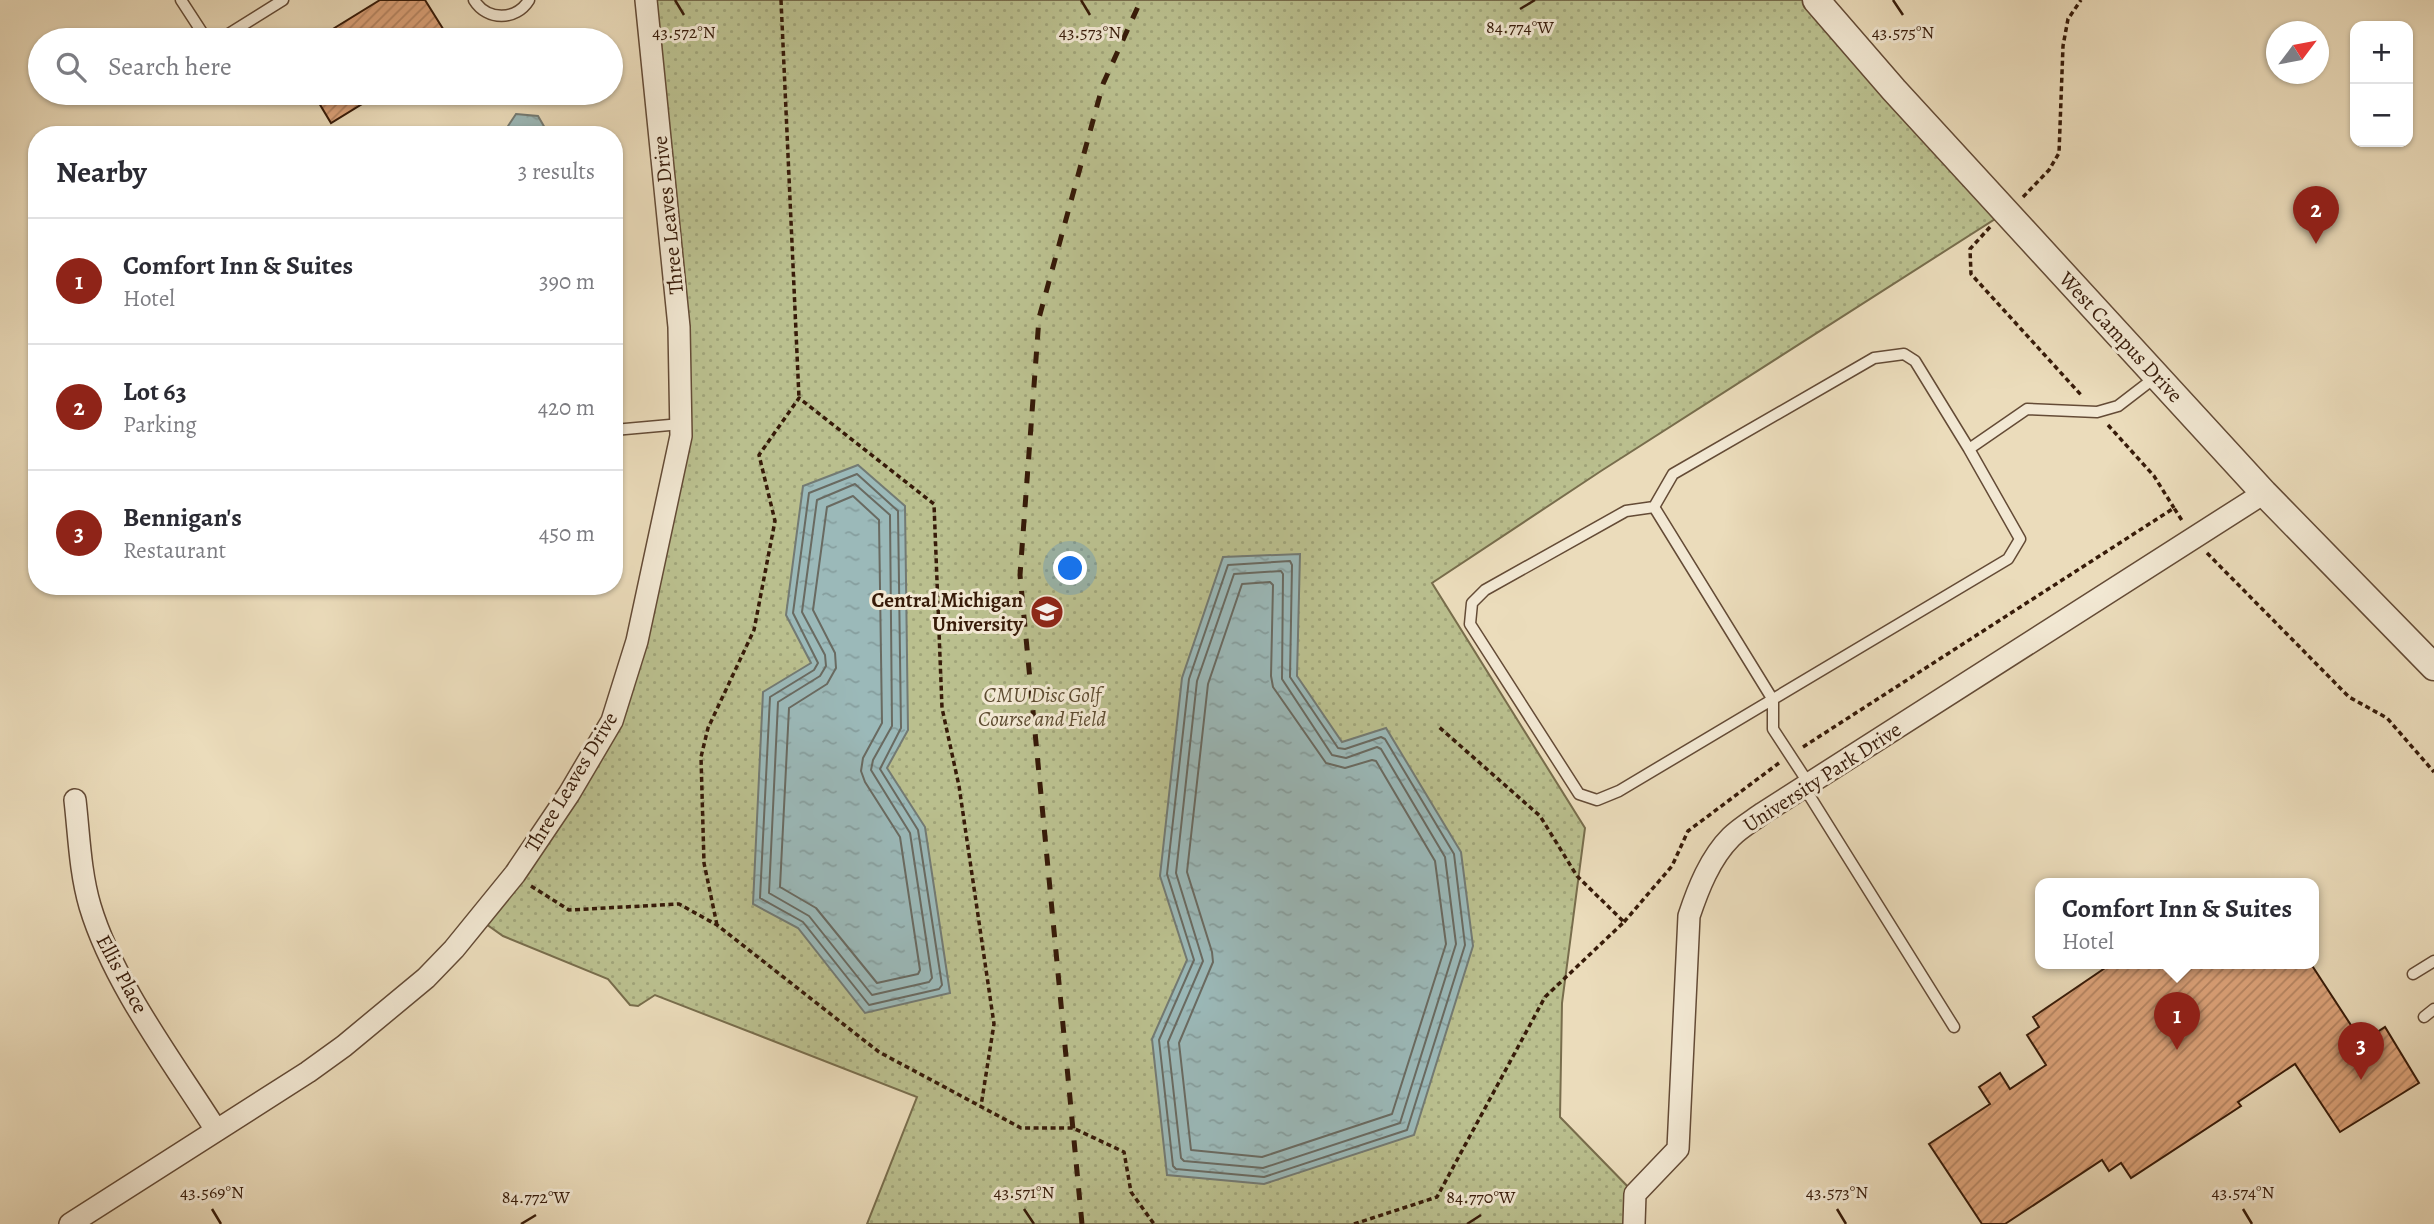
<!DOCTYPE html>
<html lang="en">
<head>
<meta charset="utf-8">
<style>
	body { margin:0; font-family:Alegreya,serif; background:#f7f7f7; color:#2b2b33 }
	.controls { position:absolute; right:21px; top:21px; display:grid; overflow:hidden; border-radius:14px; box-shadow:0 2px 5px #0004 }
	.controls button { width:63px; height:63px; display:grid; place-items:center; padding:0; border:0; border-bottom:2px solid #e1e1e2; background:#fff; color:#2b2b33; font:35px sans-serif }
	.compass { position:absolute; left:2266px; top:21px; width:63px; height:63px; border-radius:50%; background:#fff; box-shadow:0 2px 5px #0004; rotate:58deg }
	.you { position:absolute; left:1071px; top:569px; width:24px; height:24px; margin:-18px; border:5px solid #fff; border-radius:50%; background:#1a73e8; box-shadow:0 0 0 10px #1a73e833 }
	.badge { display:grid; place-items:center; width:46px; height:46px; border-radius:50%; background:#8f2418; color:#fff; font-size:23px; font-weight:700 }
	.pin { position:absolute; translate:-50% -58px; filter:drop-shadow(0 2px 4px #0008) }
	.pin::after { content:''; position:absolute; top:37px; width:24px; height:21px; background:inherit; clip-path:polygon(0 0,100% 0,50% 100%) }
	.popup { position:absolute; left:2035px; top:878px; width:284px; height:91px; box-sizing:border-box; display:grid; place-content:center; border-radius:14px; background:#fff; filter:drop-shadow(0 2px 5px #0005); font-size:23px; white-space:nowrap; color:#7c7c81 }
	.popup b { font-size:26px; color:#2b2b33 }
	.popup::after { content:''; position:absolute; left:50%; top:100%; margin-left:-14px; border:14px solid transparent; border-top-color:#fff }
	.list { margin:0; padding:0; list-style:none }
	h2 { display:flex; justify-content:space-between; align-items:center; height:91px; margin:0; padding:0 28px; font-size:30px }
	h2 small { font-size:23px; font-weight:400; color:#7c7c81 }
	.list li { display:grid; grid-template-columns:46px 1fr auto; gap:21px; align-items:center; box-sizing:border-box; height:126px; padding:0 28px; border-top:2px solid #e1e1e2 }
	.list b { display:block; font-size:26px; white-space:nowrap }
	.list p { margin:0; font-size:23px; white-space:nowrap; color:#7c7c81 }
	.list em { font-size:23px; font-style:normal; color:#7c7c81 }
	.icon { flex:none; width:38px; height:38px; fill:none; stroke:currentColor; stroke-width:2; stroke-linecap:round; stroke-linejoin:round }
	.map { position:relative; flex:none; width:2434px; height:1224px; overflow:hidden }
	.search { position:absolute; background:#fff; box-shadow:0 2px 5px #0004; left:28px; top:28px; width:595px; height:77px; display:flex; align-items:center; gap:18px; box-sizing:border-box; padding:0 24px; border-radius:38px; color:#7c7c81; font-size:26px }
	.panel { position:absolute; background:#fff; box-shadow:0 2px 5px #0004; left:28px; top:126px; width:595px; height:469px; border-radius:28px }
	.map>svg:first-child { display:block }
	.park { fill:url(#park-dots); stroke:#786d4c; stroke-width:2 }
	.water { fill:url(#water-ripples); stroke:#737a73; stroke-width:2 }
	.lines { fill:none; stroke-linecap:round; stroke-linejoin:round }
	.shore { stroke:#696a61; stroke-width:2 }
	.building { fill:url(#building-hatch); stroke:#371b09; stroke-width:2 }
	.service-casing { stroke:#644b36; stroke-width:13 }
	.minor-casing { stroke:#644b36; stroke-width:24 }
	.tertiary-casing { stroke:#644b36; stroke-width:29 }
	.path { stroke:#371b09; stroke-width:3.5; stroke-dasharray:5 3.5; stroke-linecap:butt }
	.service { stroke:#f2e8d3; stroke-width:10 }
	.minor { stroke:#f2e8d3; stroke-width:21 }
	.tertiary { stroke:#f2e8d3; stroke-width:26 }
	.rail { stroke:#371b09; stroke-width:5; stroke-dasharray:12 12; stroke-linecap:butt }
	.ticks { fill:none; stroke:#371b09; stroke-width:2.5 }
	.labels { text-anchor:middle; stroke-width:6; stroke-linejoin:round; paint-order:stroke }
	.street-label { font-size:21px; fill:#371b09; stroke:#f2e8d3 }
	.poi-label { font-size:21px; font-weight:bold; fill:#371b09; stroke:#f2e8d3; text-anchor:end }
	.park-label { font-size:21px; font-style:italic; fill:#5e4c31; stroke:#f2e8d3 }
	.ticks-label { font-size:18px; text-anchor:middle; fill:#371b09; stroke:#f2e8d3; stroke-width:6; stroke-linejoin:round; paint-order:stroke }
</style>
</head>
<body>
<div class="map">
<svg width="2434" height="1224" viewBox="0 0 2434 1224">
	<defs>
		<pattern id="park-dots" width="8" height="8" patternUnits="userSpaceOnUse" patternTransform="scale(1.75)"><rect width="8" height="8" fill="#babf8e"/><path d="M2 2h.1M6 6h.1" fill="none" stroke="#a0a479" stroke-width="1.8" stroke-linecap="round"/></pattern>
		<pattern id="water-ripples" width="26" height="14" patternUnits="userSpaceOnUse" patternTransform="scale(1.75)"><rect width="26" height="14" fill="#9bb9b9"/><path d="M2 4q2-2 4 0t4 0M15 11q2-2 4 0t4 0" fill="none" stroke="#869e9e"/></pattern>
		<pattern id="building-hatch" width="6" height="6" patternUnits="userSpaceOnUse" patternTransform="scale(1.75)"><rect width="6" height="6" fill="#dda37a"/><path d="M-1 1l2-2M0 6l6-6M5 7l2-2" fill="none" stroke="#b48462"/></pattern>
	</defs>
	<rect width="100%" height="100%" fill="#ebdcbb"/>
	<filter id="stains"><feTurbulence type="fractalNoise" baseFrequency=".00286" numOctaves="4"/><feColorMatrix values="0 0 0 0 .2 0 0 0 0 .09 0 0 0 0 .02 0 0 0 .5 -.17"/></filter>
	<radialGradient id="worn" r=".72"><stop offset=".6" stop-color="#630" stop-opacity="0"/><stop offset="1" stop-color="#630" stop-opacity=".3"/></radialGradient>
	<path class="park" d="M646 0H1818L2006 212 1601 471 1432 583 1585 828 1562 1003 1560 1117 1635 1194 1634 1224H867L917 1097 655 995 638 1006 630 1005 608 979 503 936 479 919 612 720 681 436Z"/>
	<path class="water" d="M516 114 538 116 549 135H507L508 126Z
		M858 465 905 506 908 730 887 768 925 827 950 993 865 1013 798 928 753 904 763 692 811 663 786 615 803 486Z
		M1300 554 1297 676 1342 742 1386 728 1461 852 1473 946 1414 1135 1264 1184 1167 1175 1152 1039 1187 960 1160 876 1182 678 1223 557Z"/>
	<g class="lines">
		<path class="shore" d="M857 474 898 511 901 728 880 769 918 830 942 985 939 989 869 1005 803 922 760 898 770 697 814 670 818 663 793 613 809 493Z
			M855 484 890 515 892 726 873 760 871 770 910 833 932 978 929 982 872 995 809 916 769 893 778 702 820 676 826 666 825 655 802 612 817 500Z
			M853 496 879 520 882 723 863 758 861 771 865 782 900 837 920 970 918 974 877 983 816 908 780 887 789 708 827 684 836 668 835 653 813 610 827 507Z
			M1290 561 1292 565 1290 677 1338 748 1345 749 1381 737 1385 739 1454 854 1465 945 1407 1130 1264 1177 1176 1169 1173 1166 1159 1040 1194 960 1167 874 1189 679 1228 565Z
			M1281 571 1283 574 1282 679 1332 755 1346 758 1377 747 1381 749 1445 857 1456 944 1400 1123 1263 1168 1184 1161 1181 1158 1168 1042 1203 961 1176 873 1197 681 1234 574Z
			M1270 582 1273 585 1271 676 1273 687 1326 763 1345 768 1372 760 1376 761 1435 861 1446 944 1392 1114 1262 1157 1191 1150 1179 1043 1213 962 1212 952 1187 872 1208 684 1242 584Z"/>
	</g>
	<path class="building" d="M380 0H425L450 40H315Z
		M313 93H380L331 123Z
		M2111 964H2311L2362 1042 2385 1027 2419 1083 2340 1132 2295 1064 2238 1102 2241 1106 2131 1178 2121 1163 2109 1171 2102 1160 2005 1224H1982L1929 1144 1990 1104 1979 1087 2000 1073 2010 1089 2046 1065 2027 1035 2039 1027 2033 1017Z"/>
	<g class="lines">
		<defs>
			<path id="service" d="M181 0 207 40
				M474 0C487 21 516 21 529 0
				M219 40 283 0
				M614 430 681 424
				M1654 507 1626 511 1485 590 1472 603 1470 624 1579 794 1597 800 1619 791 2008 559 2020 539 1969 449
				M1809 784 1773 729V700L1654 507 1673 474 1874 358 1904 354 1915 361 1969 449 2027 409 2097 412 2118 406 2157 376
				M1804 787 1954 1027
				M2413 974 2434 961
				M2424 1017 2434 1009"/>
			<path id="minor" d="M75 800C79 835 80 872 90 906 113 983 173 1062 216 1130
				M70 1224 308 1072 344 1046 426 978 454 949 515 874 569 794 612 721 637 641 681 436 679 327 646 0
				M1634 1224 1635 1194 1678 1149 1689 916C1698 889 1710 858 1731 837 1740 828 1752 821 1763 813L2264 493"/>
			<path id="tertiary" d="M1816 0 1894 90 2264 493 2434 667"/>
		</defs>
		<use href="#service" class="service-casing"/>
		<use href="#minor" class="minor-casing"/>
		<use href="#tertiary" class="tertiary-casing"/>
		<path class="path" d="M781 0 799 398
			M2023 197 2049 170 2059 153 2063 46 2068 19 2081 0
			M1990 227 1970 249 1971 274 2082 396
			M2108 425 2154 476 2174 508
			M2207 553 2349 697 2387 718 2434 772
			M1803 747 2174 508 2183 522
			M531 886 569 910 679 904 717 925 879 1052 1021 1128H1073L1124 1152 1131 1192 1154 1224
			M1624 922 1672 866 1688 831 1779 763
			M717 925 704 863 701 757 708 728 754 630 775 521 759 455 799 398 934 504 942 708 959 786 994 1024 981 1106
			M1354 1224 1437 1197 1545 997 1624 922 1577 876 1540 816 1439 727"/>
		<use href="#service" class="service"/>
		<use href="#minor" class="minor"/>
		<use href="#tertiary" class="tertiary"/>
		<path class="rail" d="M1082 1224 1020 575 1039 318 1103 84 1141 0"/>
	</g>
	<path class="ticks" d="M675 0 684 15M1081 0 1090 15M1893 0 1903 15M1520 9 1535 0M212 1209 221 1224M1024 1209 1034 1224M1837 1209 1846 1224M2243 1209 2252 1224M521 1224 536 1215M1467 1224 1481 1215"/>
	<defs>
		<symbol id="university-disc" viewBox="-11 -11 22 22"><circle r="9.5" fill="#8f2418" stroke="#f2e8d3"/><path d="M0-5L7-2L0 1L-7-2ZM-4 1L0 2.5L4 1V4Q0 6-4 4Z" fill="#fff"/></symbol>
	</defs>
	<g fill-rule="evenodd">
		<use href="#university-disc" x="1028" y="593" width="38" height="38"/>
	</g>
	<g class="labels">
		<g class="street-label">
			<text transform="translate(668 215) rotate(-96)" y="7">Three Leaves Drive</text>
			<text transform="translate(2121 337) rotate(47)" y="7">West Campus Drive</text>
			<text transform="translate(1822 777) rotate(-33)" y="7">University Park Drive</text>
			<text transform="translate(571 782) rotate(-59)" y="7">Three Leaves Drive</text>
			<text transform="translate(122 974) rotate(62)" y="7">Ellis Place</text>
		</g>
		<g class="poi-label">
			<text x="1023" y="607">Central Michigan<tspan x="1023" dy="24">University</tspan></text>
		</g>
		<g class="park-label">
			<text x="1042" y="702">CMU Disc Golf<tspan x="1042" dy="24">Course and Field</tspan></text>
		</g>
	</g>
	<g class="ticks-label">
		<text x="1520" y="33">84.774°W</text>
		<text x="684" y="38">43.572°N</text>
		<text x="1090" y="38">43.573°N</text>
		<text x="1903" y="38">43.575°N</text>
		<text x="212" y="1198">43.569°N</text>
		<text x="1024" y="1198">43.571°N</text>
		<text x="1837" y="1198">43.573°N</text>
		<text x="2243" y="1198">43.574°N</text>
		<text x="536" y="1203">84.772°W</text>
		<text x="1481" y="1203">84.770°W</text>
	</g>
	<rect width="100%" height="100%" filter="url(#stains)"/>
	<rect width="100%" height="100%" fill="url(#worn)"/>
</svg>
<div class="controls">
<button>+</button>
<button>−</button>
</div>
<svg class="compass" viewBox="-18 -18 36 36"><path d="M0-13l5 13h-10z" fill="#e53935"/><path d="M0 13l5-13h-10z" fill="#7c7c81"/></svg>
<div class="you"></div>
<div class="pin badge" style="left:2177px;top:1050px">1</div>
<div class="popup"><b>Comfort Inn &amp; Suites</b>Hotel</div>
<div class="pin badge" style="left:2316px;top:244px">2</div>
<div class="pin badge" style="left:2361px;top:1080px">3</div>
<div class="search"><svg class="icon" aria-label="search" viewBox="0 0 24 24"><circle cx="10" cy="10" r="6"/><path d="M15 15l6 6"/></svg>Search here</div>
<section class="panel">
<h2>Nearby<small>3 results</small></h2>
<ul class="list">
<li><span class="badge">1</span><div><b>Comfort Inn &amp; Suites</b><p>Hotel</p></div><em>390 m</em></li>
<li><span class="badge">2</span><div><b>Lot 63</b><p>Parking</p></div><em>420 m</em></li>
<li><span class="badge">3</span><div><b>Bennigan's</b><p>Restaurant</p></div><em>450 m</em></li>
</ul>
</section>
</div>
</body>
</html>
